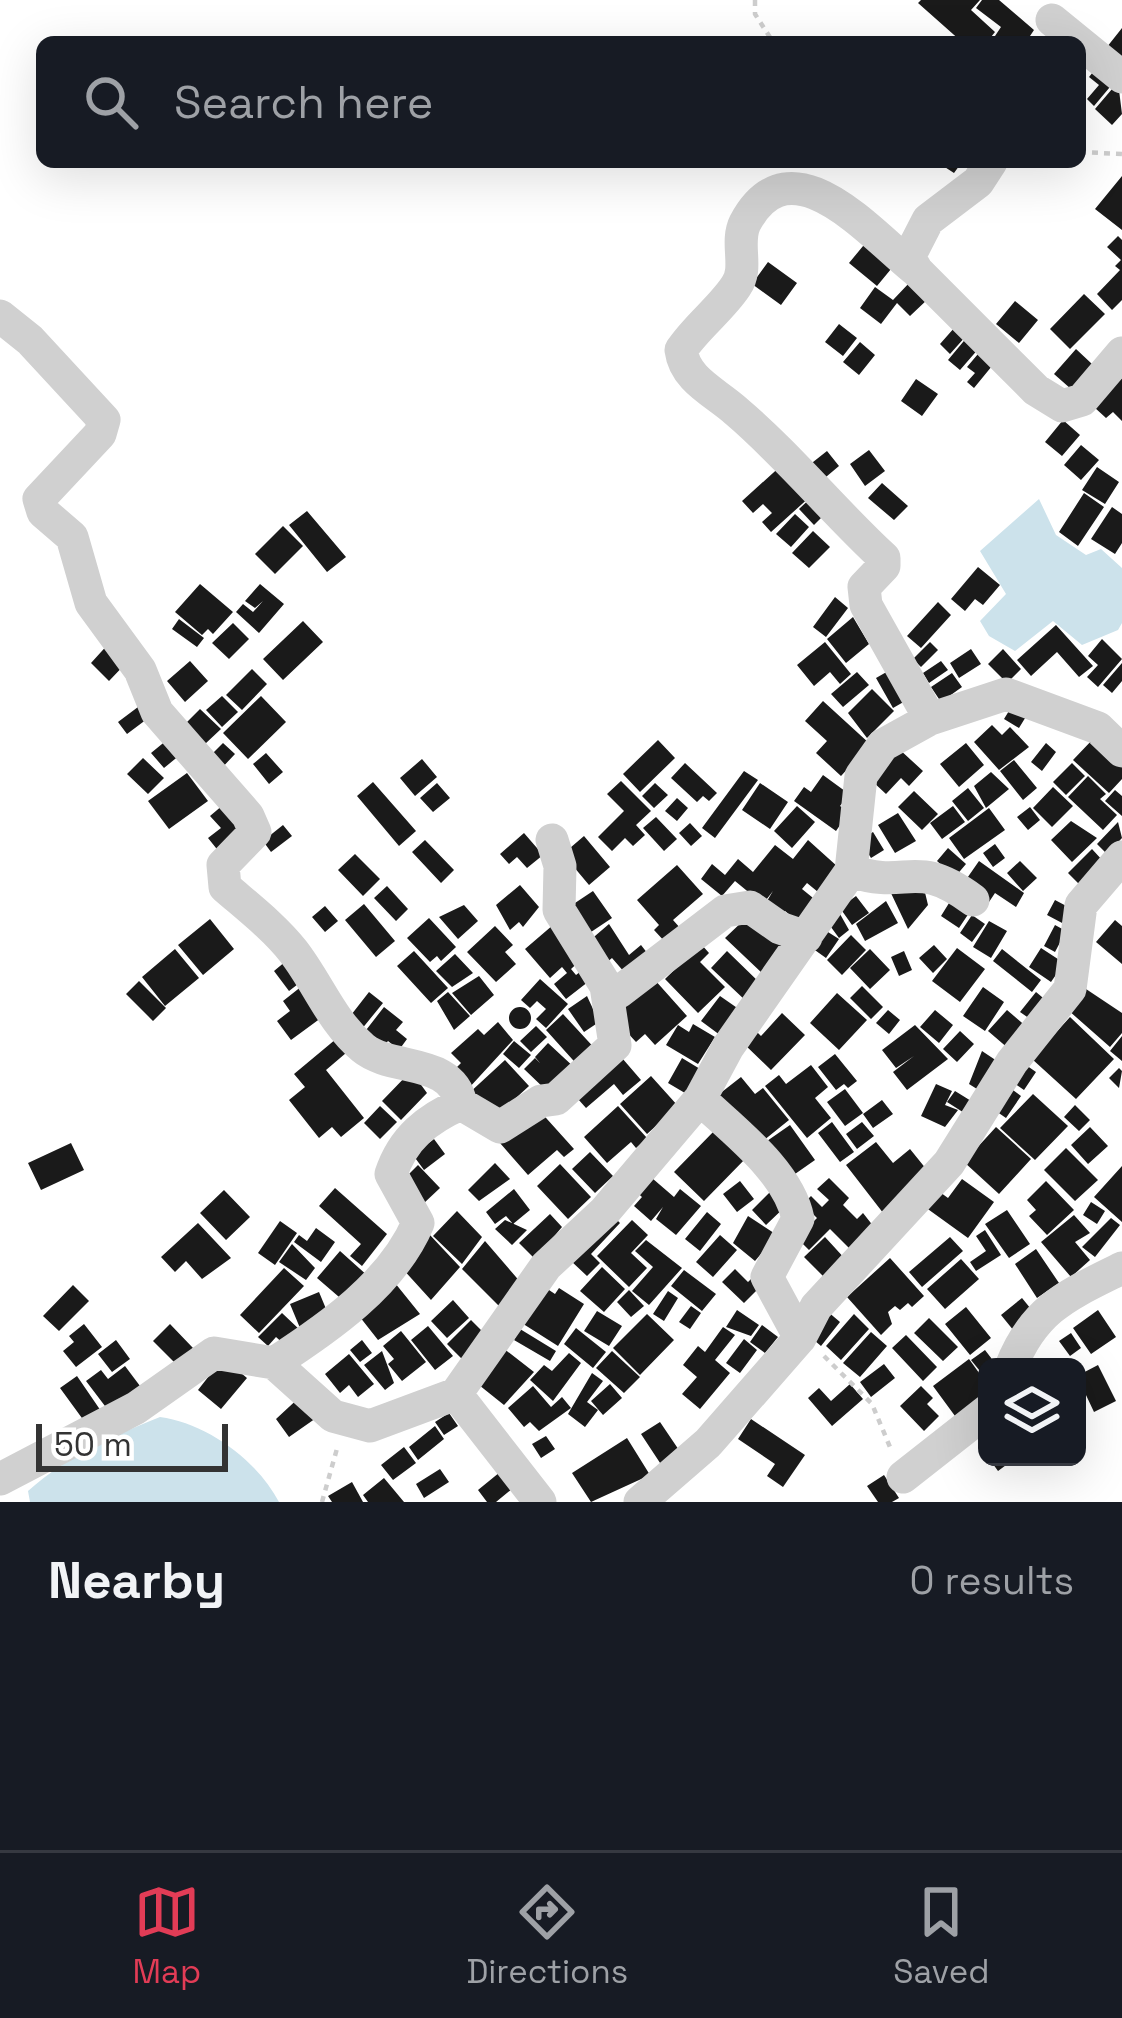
<!DOCTYPE html>
<html lang="en">
<head>
<meta charset="utf-8">
<style>
	body { margin:0; font-family:"Space Grotesk",sans-serif; background:#20242c; color:#f1f3f6 }
	.controls { position:absolute; right:36px; bottom:36px; display:grid; overflow:hidden; border-radius:18px; box-shadow:0 12px 48px #0002 }
	.controls button { width:108px; height:108px; display:grid; place-items:center; padding:0; border:0; border-bottom:3px solid #363941; background:#171b24; color:#f1f3f6; font:60px sans-serif }
	.scale { position:absolute; left:36px; bottom:30px; width:192px; box-sizing:border-box; padding-left:12px; border:6px solid #333; border-top:0; font-size:33px; line-height:42px; white-space:nowrap; color:#333; -webkit-text-stroke:9px #fff; paint-order:stroke }
	.list { margin:0; padding:0; list-style:none }
	h2 { display:flex; justify-content:space-between; align-items:center; height:156px; margin:0; padding:0 48px; font-size:51px }
	h2 small { font-size:39px; font-weight:400; color:#9ea1a6 }
	.icon { flex:none; width:66px; height:66px; fill:none; stroke:currentColor; stroke-width:2; stroke-linecap:round; stroke-linejoin:round }
	.map { position:relative; flex:none; width:1122px; height:1502px; overflow:hidden }
	.search { position:absolute; background:#171b24; box-shadow:0 12px 48px #0002; left:36px; right:36px; top:36px; height:132px; display:flex; align-items:center; gap:30px; box-sizing:border-box; padding:0 42px; border-radius:18px; color:#9ea1a6; font-size:45px }
	.sheet { height:348px; background:#171b24 }
	nav { display:flex; justify-content:space-around; align-items:center; box-sizing:border-box; height:168px; border-top:3px solid #363941; background:#171b24; font-size:33px; color:#9ea1a6 }
	nav a { display:grid; justify-items:center; gap:6px }
	nav .on { color:#e23c56 }
	.map>svg:first-child { display:block }
	.water { fill:#cce2eb }
	.building { fill:#1a1a1a }
	.lines { fill:none; stroke-linecap:round; stroke-linejoin:round }
	.path { stroke:#cdcdcd; stroke-width:4.5; stroke-dasharray:6 6; stroke-linecap:butt }
	.minor { stroke:#d0d0d0; stroke-width:33 }
</style>
</head>
<body>
<div class="map">
<svg width="1122" height="1502" viewBox="0 0 1122 1502">
	<rect width="100%" height="100%" fill="#fff"/>
	<path class="water" d="M1039 499 1056 535 1086 555 1101 549 1122 568V623L1118 630 1082 645 1053 621 1015 651 989 636 980 621 1006 594 980 551Z
		M160 1417C206 1423 257 1460 279 1502H30L28 1491C69 1455 110 1437 160 1417Z"/>
	<path class="building" d="M921 0H980L971 10 995 32 987 42H962L918 3Z
		M982 0H999L1034 30 1026 42 993 39 1001 27 976 8Z
		M1122 28V66L1103 52Z
		M1097 67 1115 81 1094 106 1087 99 1099 85 1089 77Z
		M1118 82 1122 114 1112 125 1095 109Z
		M937 162H962L954 173Z
		M1122 176V230L1095 209Z
		M1118 236 1122 240V300L1112 310 1097 294 1120 270 1115 266 1121 260 1107 247Z
		M868 240 896 263 877 286 849 263Z
		M768 262 797 283 781 305 752 284Z
		M911 281 929 298 910 316 897 303 881 324 860 308 875 287 893 300Z
		M1084 294 1105 314 1070 349 1050 329Z
		M1015 301 1038 320 1019 343 996 324Z
		M839 324 857 338 843 356 825 342Z
		M955 327 966 336 950 354 940 344Z
		M968 336 980 347 960 370 948 360Z
		M860 342 875 355 859 375 843 362Z
		M1076 349 1092 364 1071 389 1054 374Z
		M978 354 992 366 974 388 967 382 975 373 967 367Z
		M1122 378V421L1113 412 1106 418 1094 407Z
		M916 379 938 394 922 416 901 401Z
		M1063 420 1080 435 1062 456 1045 442Z
		M1081 445 1099 460 1081 480 1064 465Z
		M869 450 885 471 865 486 850 464Z
		M827 451 839 466 820 482 808 466Z
		M784 463 812 495 771 532 762 522 772 513 763 504 753 513 742 501Z
		M1097 467 1119 482 1105 504 1082 490Z
		M882 483 908 506 894 520 868 498Z
		M816 493 830 509 814 525 799 509Z
		M1084 493 1104 507 1078 546 1059 532Z
		M1112 507 1122 514V543L1115 554 1091 539Z
		M307 511 346 557 327 572 289 525Z
		M795 514 809 527 791 547 776 534Z
		M283 526 303 546 275 574 255 554Z
		M813 531 830 547 809 568 792 553Z
		M978 567 1000 585 983 605 975 599 965 611 951 599Z
		M200 584 233 612 213 634 208 629 202 635 175 612Z
		M260 584 284 604 259 633 236 612 243 604 253 612 263 601 255 608 245 601Z
		M835 597 848 608 826 637 813 627Z
		M938 602 951 615 921 648 907 636Z
		M853 617 869 644 846 663 827 639Z
		M179 619 204 638 197 647 172 629Z
		M303 621 323 642 283 680 263 659Z
		M233 623 249 639 229 659 212 643Z
		M1056 625 1093 666 1079 677 1057 652 1031 676 1017 660Z
		M1102 639 1122 659 1098 687 1087 677 1098 665 1088 656Z
		M111 641 130 659 109 681 91 663Z
		M825 642 851 674 840 684 830 672 814 686 797 665Z
		M930 642 938 650 921 667 913 659Z
		M971 649 981 664 959 678 950 663Z
		M1003 649 1021 669 1007 683 988 664Z
		M190 661 208 681 185 702 167 681Z
		M941 661 948 670 929 683 923 673Z
		M1122 663V681L1112 693 1103 685Z
		M252 669 267 684 242 710 226 695Z
		M890 670 907 700 893 708 876 678Z
		M857 672 869 685 843 707 831 694Z
		M952 673 962 687 941 702 931 687Z
		M872 689 894 711 867 738 848 713Z
		M222 696 238 712 222 727 206 710Z
		M261 696 286 722 248 759 223 733Z
		M823 701 870 744 841 776 816 753 827 741 805 721Z
		M1015 701 1030 710 1019 728 1004 719Z
		M142 704 151 716 127 734 118 722Z
		M200 709 221 729 205 744 185 724Z
		M992 725 1002 735 1010 727 1029 747 999 770 974 742Z
		M173 735 186 750 164 768 151 753Z
		M1094 738 1122 764V779L1109 793 1073 760Z
		M658 740 675 758 640 792 623 774Z
		M223 743 235 754 219 771 207 759Z
		M966 743 984 765 959 787 940 764Z
		M1046 743 1056 752 1042 771 1031 762Z
		M899 749 923 771 909 786 901 778 886 794 871 780Z
		M266 753 283 772 269 784 253 764Z
		M143 758 164 778 148 794 127 774Z
		M422 759 437 777 415 796 400 778Z
		M1014 760 1037 788 1023 800 1000 771Z
		M685 763 717 793 709 801 703 796 697 802 671 778Z
		M1072 763 1085 776 1066 795 1053 782Z
		M744 771 758 780 715 838 702 828Z
		M991 772 1009 789 986 808 974 786Z
		M187 773 208 801 169 829 148 801Z
		M823 775 849 794 840 806 849 812 836 831 794 801 804 787 811 792Z
		M1088 776 1106 794 1100 799 1117 815 1103 830 1068 797Z
		M621 781 651 811 636 825 645 835 633 846 625 838 612 851 598 837 624 811 607 794Z
		M373 782 416 831 399 846 357 796Z
		M437 783 450 798 433 812 420 798Z
		M655 783 668 795 654 808 642 796Z
		M760 783 788 802 770 829 742 810Z
		M1053 787 1073 806 1052 827 1033 808Z
		M968 788 984 808 968 821 952 801Z
		M1115 790 1122 796V816L1105 801Z
		M914 791 938 814 922 830 898 807Z
		M677 798 688 808 677 821 665 811Z
		M223 805 246 831 220 853 208 838 221 828 210 816Z
		M797 806 815 822 792 848 774 831Z
		M953 806 965 822 942 839 930 823Z
		M1030 807 1040 820 1028 830 1017 817Z
		M989 808 1005 830 964 859 949 838Z
		M898 813 916 841 895 853 878 825Z
		M656 817 677 839 664 851 643 828Z
		M1071 821 1097 838 1072 862 1051 840Z
		M1118 822 1122 838 1107 854 1097 844Z
		M690 823 702 836 691 846 679 833Z
		M283 825 292 836 271 852 263 841Z
		M873 832 884 850 871 858 860 840Z
		M524 833 543 855 527 868 517 857 509 864 500 854Z
		M584 836 610 867 589 885 563 854Z
		M425 840 454 870 441 883 412 852Z
		M808 840 838 867 818 892 807 883 802 889 818 902 800 923 785 911 779 918 764 906 773 891 763 904 735 881 722 896 701 879 712 864 725 875 738 859 753 872 775 845 793 859Z
		M995 844 1005 858 993 867 983 853Z
		M948 848 966 864 955 877 937 861Z
		M1092 849 1103 861 1079 884 1068 873Z
		M355 854 380 879 363 896 338 870Z
		M979 861 1024 893 1016 907 995 893 989 902 963 884Z
		M1020 861 1037 878 1023 891 1007 873Z
		M677 865 703 894 673 920 681 929 666 943 654 930 659 925 637 900Z
		M922 880 928 905 908 929 890 891Z
		M520 885 539 907 523 927 519 922 510 930 496 905Z
		M387 886 408 909 396 921 374 898Z
		M593 891 612 918 585 936 566 909Z
		M954 895 973 907 959 928 941 916Z
		M856 896 869 913 852 925 840 908Z
		M1055 900 1072 909 1064 924 1047 915Z
		M886 901 898 923 865 941 856 924Z
		M364 904 395 941 376 957 345 920Z
		M464 905 478 921 458 939 439 917Z
		M325 906 338 921 325 932 312 917Z
		M840 914 849 930 839 938 828 923Z
		M972 915 985 924 972 942 960 933Z
		M429 918 456 947 441 961 437 956 430 962 407 938Z
		M746 918 783 943 763 974 725 938Z
		M210 919 234 949 203 975 178 945Z
		M1115 920 1122 926V964L1096 942Z
		M989 921 1007 931 991 958 973 947Z
		M609 924 629 955 641 945 648 954 625 973 612 958 606 963 588 942Z
		M553 925 583 958 571 969 576 975 585 968 593 978 566 999 554 984 567 973 562 967 550 978 525 949Z
		M1055 925 1066 931 1055 952 1044 946Z
		M495 926 513 945 505 952 516 964 496 982 467 952Z
		M820 927 839 939 826 958 812 948Z
		M851 935 866 950 842 975 827 960Z
		M701 944 709 953 700 962 725 987 698 1013 665 979Z
		M934 945 947 959 933 973 919 958Z
		M957 948 985 969 960 1002 932 981Z
		M1041 948 1064 963 1051 982 1029 967Z
		M175 949 199 978 165 1006 142 977Z
		M870 949 890 970 870 989 850 968Z
		M1002 949 1041 980 1032 992 993 961Z
		M414 951 448 988 431 1003 397 966Z
		M727 951 762 985 746 1001 711 968Z
		M904 951 912 970 899 976 891 957Z
		M455 954 473 973 452 987 436 971Z
		M286 961 302 981 289 991 274 971Z
		M479 976 494 995 471 1015 452 993Z
		M540 979 568 1004 546 1028 536 1019 546 1009 537 1001 530 1008 521 1000Z
		M654 979 687 1016 655 1045 645 1034 636 1042 612 1016Z
		M139 981 166 1008 153 1021 126 994Z
		M302 986 325 1015 291 1040 277 1021 290 1011 283 1001Z
		M862 986 883 1007 871 1019 850 998Z
		M983 987 1004 1002 985 1031 963 1016Z
		M1086 989 1122 1013V1033L1110 1047 1068 1010Z
		M369 992 383 1003 361 1030 348 1019Z
		M448 992 470 1016 454 1030 437 1001Z
		M1036 992 1048 1002 1033 1021 1020 1012Z
		M837 993 867 1020 839 1050 810 1023Z
		M587 996 599 1022 584 1032 568 1009Z
		M720 996 743 1012 724 1038 701 1021Z
		M384 1007 403 1022 396 1030 407 1039 399 1050 388 1041 382 1048 363 1034Z
		M509 1018a11 11 0 1 1 22 0a11 11 0 1 1-22 0Z
		M888 1010 900 1020 889 1034 876 1023Z
		M935 1010 953 1025 939 1043 920 1027Z
		M1007 1010 1028 1028 1009 1049 988 1031Z
		M782 1013 805 1035 771 1070 743 1043 755 1030 761 1036Z
		M563 1014 599 1053 581 1069 546 1030Z
		M1070 1017 1114 1059 1076 1099 1032 1059Z
		M498 1022 513 1040 468 1089 455 1069 461 1063 451 1053 478 1029 484 1035Z
		M693 1024 715 1037 698 1064 666 1045 678 1025 689 1032Z
		M915 1025 948 1059 907 1090 893 1072 914 1056 896 1068 882 1050Z
		M536 1026 547 1037 531 1052 520 1041Z
		M960 1031 974 1044 957 1062 943 1049Z
		M342 1034 353 1047 326 1070 364 1118 341 1137 332 1127 319 1138 289 1100 305 1087 294 1074Z
		M1122 1036V1061L1110 1051Z
		M514 1041 531 1055 519 1068 503 1054Z
		M548 1043 576 1069 547 1091 524 1069 535 1058 540 1063 535 1057Z
		M616 1051 641 1080 623 1095 614 1084 586 1108 570 1090Z
		M982 1051 1003 1065 985 1094 969 1084Z
		M835 1054 857 1081 848 1088 844 1084 836 1090 818 1067Z
		M682 1058 705 1072 690 1096 668 1083Z
		M505 1060 529 1086 491 1121 467 1095Z
		M1023 1063 1036 1072 1024 1090 1011 1081Z
		M811 1065 828 1087 815 1098 831 1118 807 1138 765 1086 779 1075 786 1084Z
		M1119 1068 1122 1071 1119 1088 1109 1078Z
		M411 1071 427 1093 401 1120 382 1101Z
		M651 1076 678 1106 647 1134 620 1104Z
		M741 1077 755 1094 763 1088 789 1120 758 1145 718 1095Z
		M936 1084 952 1091 945 1105 958 1110 945 1127 921 1116Z
		M1006 1085 1021 1096 1006 1118 990 1107Z
		M845 1089 863 1113 845 1126 827 1102Z
		M955 1091 976 1104 969 1116 947 1102Z
		M1033 1094 1068 1126 1035 1160 1000 1128Z
		M882 1100 893 1114 873 1128 863 1114Z
		M1075 1105 1090 1120 1079 1131 1064 1117Z
		M380 1106 397 1122 380 1139 364 1123Z
		M618 1106 647 1138 636 1148 631 1142 607 1163 584 1137Z
		M538 1109 574 1149 564 1157 557 1150 528 1175 500 1143Z
		M832 1122 854 1152 840 1162 818 1133Z
		M862 1122 874 1136 857 1149 846 1134Z
		M790 1125 815 1160 785 1181 760 1146Z
		M996 1127 1031 1159 999 1194 964 1162Z
		M1090 1127 1108 1146 1088 1164 1071 1145Z
		M716 1129 747 1157 704 1201 674 1172Z
		M434 1139 445 1154 424 1170 413 1155Z
		M876 1142 893 1163 910 1149 931 1175 887 1218 846 1165Z
		M71 1143 84 1170 41 1190 28 1163Z
		M1066 1148 1098 1180 1075 1201 1044 1170Z
		M590 1152 613 1176 595 1193 572 1169Z
		M495 1163 510 1179 479 1201 468 1190Z
		M560 1164 591 1197 568 1219 537 1186Z
		M418 1165 440 1188 423 1204 401 1182Z
		M1122 1166V1222L1094 1197Z
		M645 1172 674 1197 680 1189 701 1206 676 1235 656 1219 663 1207 651 1221 634 1206 642 1197 631 1187Z
		M829 1178 849 1198 843 1205 857 1219 863 1213 874 1227 851 1250 830 1229 809 1250 797 1238 817 1218 803 1204 811 1196 822 1207 829 1200 817 1189Z
		M962 1179 994 1202 968 1238 925 1207 937 1190 948 1198Z
		M740 1181 754 1199 737 1212 723 1194Z
		M1046 1181 1074 1210 1047 1235 1029 1216 1036 1210 1027 1200Z
		M335 1188 387 1234 362 1266 350 1256 361 1244 319 1206Z
		M774 1188 789 1203 766 1225 752 1210Z
		M514 1189 530 1210 513 1224 506 1216 495 1224 486 1212Z
		M224 1190 250 1217 226 1240 200 1213Z
		M1091 1202 1105 1211 1097 1224 1083 1215Z
		M1007 1210 1030 1244 1009 1258 985 1224Z
		M457 1211 482 1237 462 1264 433 1236Z
		M707 1212 721 1224 700 1251 685 1239Z
		M550 1214 562 1227 535 1259 519 1243Z
		M1074 1215 1090 1233 1075 1242 1090 1260 1071 1277 1041 1242Z
		M613 1216 620 1223 591 1254 600 1263 587 1276 570 1260Z
		M748 1216 777 1235 755 1261 733 1243Z
		M1111 1218 1120 1225 1095 1257 1082 1247Z
		M505 1220 527 1230 512 1245 495 1229Z
		M632 1220 648 1235 631 1253 647 1268 629 1287 597 1256Z
		M280 1221 297 1233 275 1265 258 1253Z
		M198 1223 231 1258 202 1279 186 1261 175 1272 161 1257Z
		M316 1228 335 1242 321 1262 294 1242 299 1235 307 1241Z
		M985 1230 1001 1255 976 1271 970 1262 986 1251 976 1236Z
		M429 1234 460 1267 431 1300 401 1267Z
		M720 1235 737 1250 713 1277 696 1262Z
		M825 1237 847 1261 827 1280 804 1257Z
		M950 1237 963 1251 922 1287 909 1272Z
		M646 1240 682 1268 649 1305 632 1291 653 1267 635 1251Z
		M485 1241 522 1284 503 1310 462 1269Z
		M292 1244 315 1268 306 1280 279 1262Z
		M1036 1249 1059 1283 1037 1298 1015 1264Z
		M340 1251 369 1277 346 1303 317 1278Z
		M890 1258 924 1296 912 1307 908 1303 900 1310 895 1306 888 1312 892 1324 881 1335 847 1297Z
		M961 1259 979 1279 945 1309 927 1289Z
		M602 1267 625 1289 604 1312 580 1291Z
		M284 1268 304 1286 259 1333 240 1315Z
		M735 1269 748 1282 754 1276 763 1284 744 1303 722 1282Z
		M684 1270 716 1294 702 1311 671 1286Z
		M395 1283 420 1314 378 1340 356 1312Z
		M540 1284 555 1294 559 1288 584 1304 558 1346 517 1320Z
		M73 1285 89 1301 59 1331 43 1316Z
		M629 1290 644 1306 631 1317 617 1302Z
		M668 1291 678 1298 664 1321 653 1314Z
		M319 1292 329 1316 300 1328 290 1304Z
		M1022 1298 1035 1314 1014 1331 1001 1315Z
		M453 1300 469 1318 447 1338 431 1321Z
		M691 1306 701 1313 690 1329 679 1322Z
		M966 1307 991 1338 970 1355 945 1324Z
		M737 1310 759 1325 751 1336 726 1327Z
		M1098 1310 1116 1337 1091 1354 1073 1328Z
		M597 1311 622 1326 609 1346 584 1331Z
		M827 1311 840 1322 821 1346 808 1335Z
		M282 1313 301 1331 286 1346 276 1337 268 1346 258 1337Z
		M647 1314 674 1340 640 1375 613 1348Z
		M854 1314 869 1329 841 1360 826 1346Z
		M929 1318 958 1347 943 1361 914 1333Z
		M471 1320 486 1335 462 1359 447 1344Z
		M84 1324 102 1347 76 1367 63 1351 74 1342 69 1336Z
		M170 1324 193 1348 176 1364 153 1341Z
		M762 1325 778 1337 765 1353 750 1342Z
		M428 1326 453 1356 435 1370 411 1340Z
		M723 1327 735 1335 715 1360 730 1373 700 1409 682 1394 697 1377 683 1365 698 1346 705 1352Z
		M576 1328 606 1352 593 1368 564 1344Z
		M520 1329 556 1351 550 1361 514 1340Z
		M401 1331 426 1362 402 1381 388 1364 394 1359 383 1346Z
		M871 1332 887 1346 860 1377 843 1363Z
		M1071 1333 1081 1348 1070 1356 1059 1341Z
		M906 1335 937 1367 923 1381 892 1348Z
		M744 1339 757 1350 740 1373 726 1363Z
		M116 1340 130 1359 112 1372 98 1354Z
		M362 1340 372 1353 360 1362 350 1350Z
		M503 1348 534 1372 504 1405 479 1385Z
		M985 1350 998 1367H987L984 1376 971 1360Z
		M382 1351 394 1383 385 1390 364 1365Z
		M612 1351 640 1377 624 1393 596 1368Z
		M569 1353 581 1363 553 1401 530 1380 544 1365 552 1371Z
		M349 1354 374 1384 358 1397 349 1385 340 1393 325 1374Z
		M223 1358 247 1378 221 1409 198 1390Z
		M969 1359 987 1384V1393L955 1416 933 1386Z
		M884 1364 895 1378 871 1397 860 1382Z
		M1098 1365 1116 1401 1094 1412 1077 1376Z
		M125 1366 140 1386 108 1410 86 1381 101 1370 108 1379Z
		M592 1373 603 1381 587 1402 598 1410 585 1427 568 1414Z
		M77 1376 103 1414 87 1425 60 1388Z
		M610 1384 622 1398 603 1415 591 1401Z
		M850 1384 863 1399 832 1426 808 1398 819 1388 831 1401Z
		M533 1386 551 1407 562 1397 571 1408 539 1431 530 1422 524 1427 508 1408Z
		M921 1386 933 1398 927 1404 939 1416 924 1431 900 1406Z
		M303 1394 319 1416 289 1437 276 1419Z
		M449 1413 458 1426 444 1435 435 1422Z
		M751 1419 805 1455 783 1487 767 1476 775 1464 738 1439Z
		M660 1422 685 1459 666 1472 641 1434Z
		M435 1426 444 1439 418 1460 409 1447Z
		M546 1436 555 1449 541 1458 532 1444Z
		M627 1438 650 1475 591 1502 572 1473Z
		M404 1447 416 1463 393 1480 381 1465Z
		M988 1457H1017L998 1471Z
		M505 1468 518 1484 496 1502H487L478 1490Z
		M440 1469 449 1482 424 1498 416 1484Z
		M884 1475 899 1498 892 1502H878L867 1486Z
		M384 1478 404 1502H368L363 1495Z
		M352 1482 363 1502H332L328 1496Z"/>
	<g class="lines">
		<path class="path" d="M755 0V14L773 42
			M1080 152 1122 154
			M824 1356 872 1404 890 1447
			M322 1502 338 1445"/>
		<path class="minor" d="M1052 20 1122 77
			M991 162 978 182 928 220 909 257 917 271 1036 390 1062 406 1082 400 1122 353
			M917 271C873 237 791 136 745 223 735 243 749 268 736 286 721 309 697 326 681 350 685 380 715 392 736 411 789 456 833 511 884 558V566L864 587 866 605 930 719
			M0 316 30 340 104 420 100 434 39 499 43 512 72 537 91 603 140 670 157 712 248 816 255 832 223 865 225 887C248 907 274 927 293 951 318 983 331 1021 363 1048 392 1072 452 1057 461 1104 427 1119 403 1138 391 1174L418 1223C392 1284 328 1328 274 1363
			M851 871C910 891 913 856 973 900
			M606 986 619 992 725 911 750 907 780 928 806 937
			M700 1099C734 1131 789 1172 798 1219L767 1277 800 1338
			M461 1104 500 1127 541 1101 556 1099 615 1045 606 986 559 910 560 866 552 840
			M1011 1367C1034 1308 1068 1295 1122 1268
			M456 1394 546 1266 605 1211 700 1099 728 1047 851 871 861 776 883 745 930 719 1006 694 1098 728 1122 751
			M903 1477 987 1411
			M0 1479 136 1408 214 1353 274 1363 333 1416 370 1426 456 1394 540 1502
			M640 1502 708 1443 800 1338 816 1307 949 1163 1012 1062 1070 989 1081 905 1122 857"/>
	</g>
</svg>
<div class="controls">
<button><svg class="icon" aria-label="layers" viewBox="0 0 24 24"><path d="M12 4l9 5-9 5-9-5zM3 14l9 5 9-5"/></svg></button>
</div>
<div class="scale">50 m</div>
<div class="search"><svg class="icon" aria-label="search" viewBox="0 0 24 24"><circle cx="10" cy="10" r="6"/><path d="M15 15l6 6"/></svg>Search here</div>
</div>
<section class="sheet">
<h2>Nearby<small>0 results</small></h2>
<ul class="list">
</ul>
</section>
<nav>
<a class="on"><svg class="icon" aria-label="map" viewBox="0 0 24 24"><path d="M3 6l6-2 6 2 6-2v14l-6 2-6-2-6 2zM9 4v14M15 6v14"/></svg>Map</a>
<a><svg class="icon" aria-label="directions" viewBox="0 0 24 24"><path d="M12 3l9 9-9 9-9-9zM9 14v-3h6M13 9l2 2-2 2"/></svg>Directions</a>
<a><svg class="icon" aria-label="saved" viewBox="0 0 24 24"><path d="M7 4h10v16l-5-4-5 4z"/></svg>Saved</a>
</nav>
</body>
</html>
